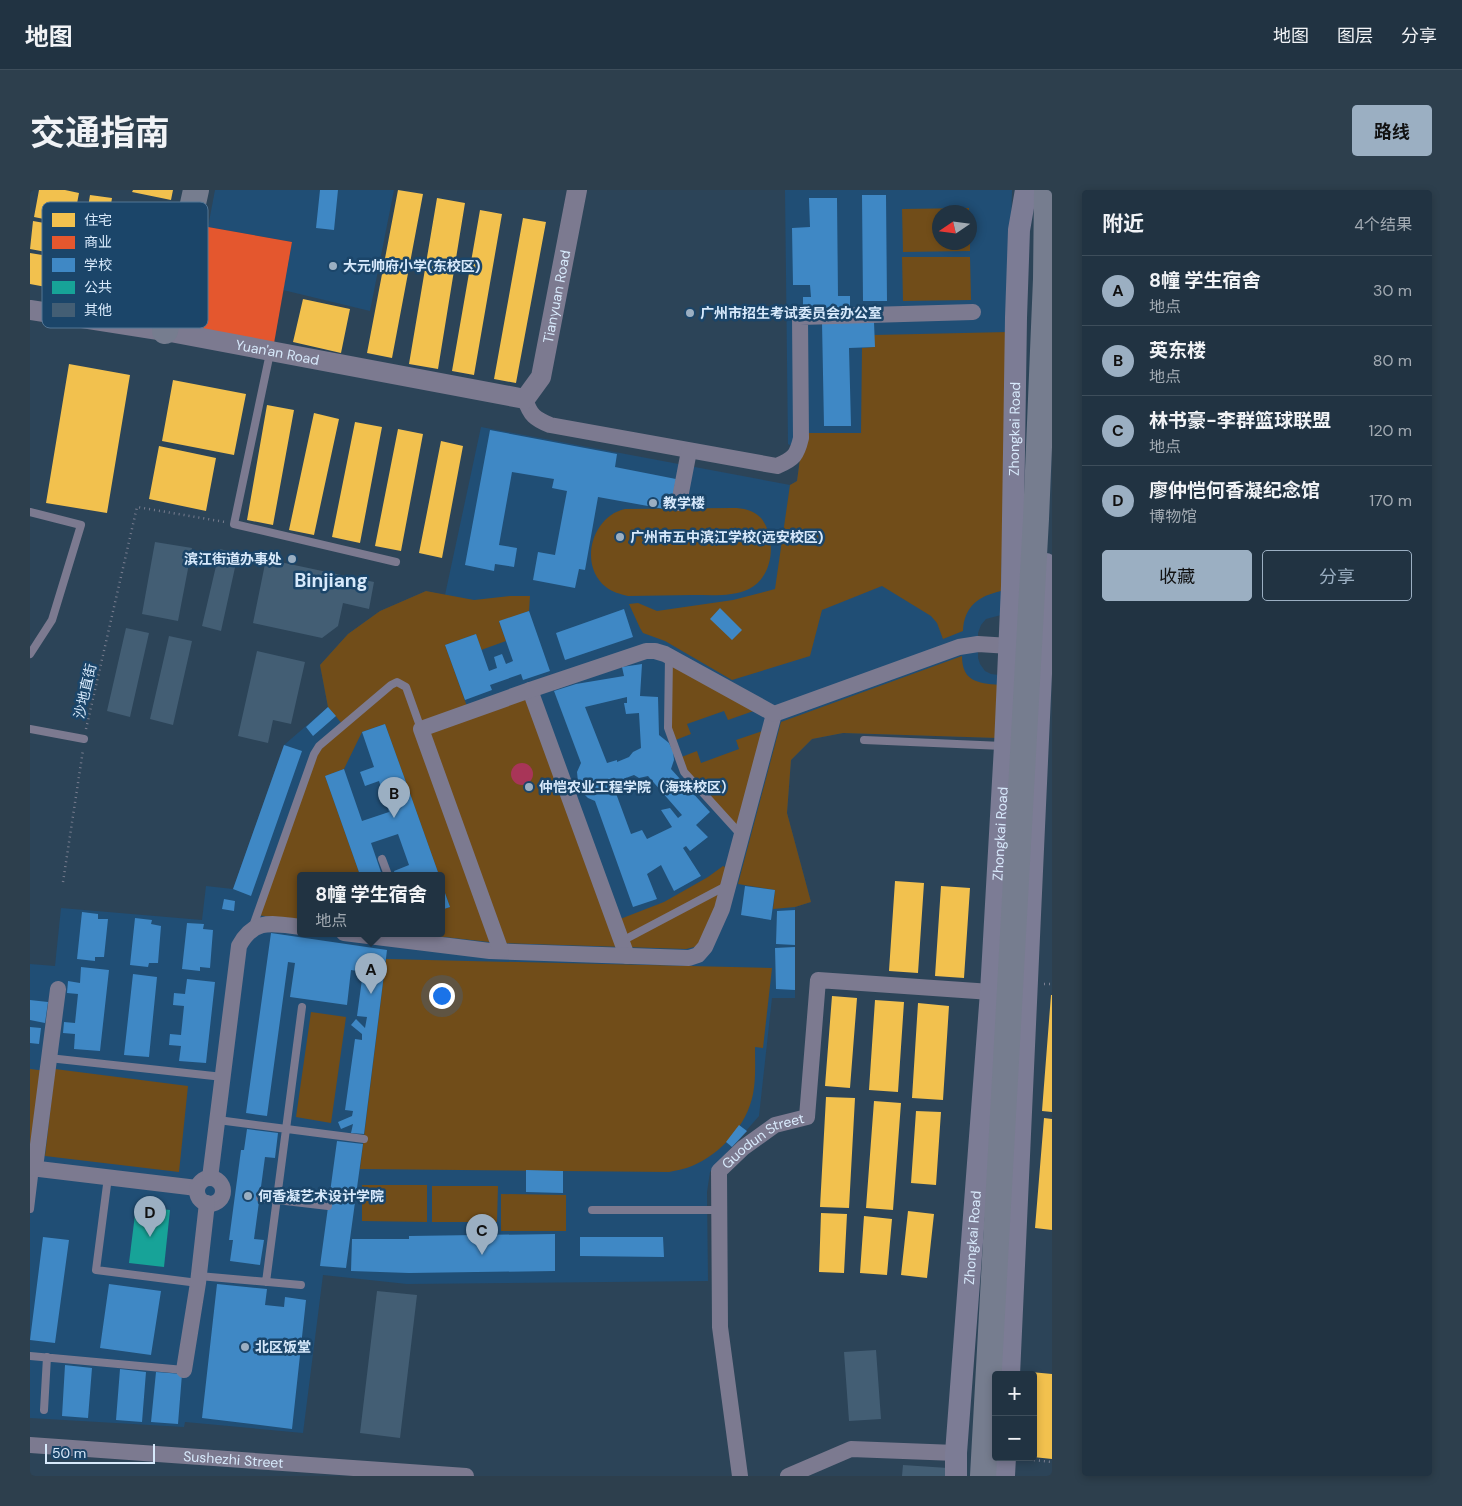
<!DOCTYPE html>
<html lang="zh">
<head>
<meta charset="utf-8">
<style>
	body { margin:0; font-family:"DM Sans","Noto Sans SC",sans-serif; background:#2d3f4d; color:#f1f3f6 }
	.controls { position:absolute; right:15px; bottom:15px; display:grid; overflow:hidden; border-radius:5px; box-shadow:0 2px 8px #0003 }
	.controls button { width:45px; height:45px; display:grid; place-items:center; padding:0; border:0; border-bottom:1px solid #3e4e5b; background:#213342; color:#f1f3f6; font:25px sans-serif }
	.compass { position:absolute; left:902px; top:15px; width:45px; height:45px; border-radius:50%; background:#213342; box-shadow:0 2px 8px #0003; rotate:257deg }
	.scale { position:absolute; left:15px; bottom:12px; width:110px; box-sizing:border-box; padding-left:5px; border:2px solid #d7e9fb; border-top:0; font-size:14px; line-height:18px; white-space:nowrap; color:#d7e9fb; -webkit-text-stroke:4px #1b4569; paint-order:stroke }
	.you { position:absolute; left:411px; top:805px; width:18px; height:18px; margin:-12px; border:4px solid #fff; border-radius:50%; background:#1a73e8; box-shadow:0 0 0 8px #1a73e833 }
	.badge { display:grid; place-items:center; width:32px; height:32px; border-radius:50%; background:#9bafc2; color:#111; font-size:16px; font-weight:700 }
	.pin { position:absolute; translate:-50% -41px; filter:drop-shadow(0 1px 2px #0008) }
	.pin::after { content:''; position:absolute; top:26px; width:18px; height:15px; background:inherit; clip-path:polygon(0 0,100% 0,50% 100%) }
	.popup { position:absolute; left:267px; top:682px; width:148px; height:65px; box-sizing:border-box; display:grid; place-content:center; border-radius:5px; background:#213342; filter:drop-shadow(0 1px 4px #0005); font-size:16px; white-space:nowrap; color:#a2aab2 }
	.popup b { font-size:19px; color:#f1f3f6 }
	.popup::after { content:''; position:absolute; left:50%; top:100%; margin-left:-10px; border:10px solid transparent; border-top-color:#213342 }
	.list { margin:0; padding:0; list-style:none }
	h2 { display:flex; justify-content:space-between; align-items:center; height:65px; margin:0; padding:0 20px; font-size:21px }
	h2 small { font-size:16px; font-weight:400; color:#a2aab2 }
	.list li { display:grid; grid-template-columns:32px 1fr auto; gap:15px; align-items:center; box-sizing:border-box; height:70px; padding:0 20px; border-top:1px solid #3e4e5b }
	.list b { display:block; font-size:19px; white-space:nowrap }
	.list p { margin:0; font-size:16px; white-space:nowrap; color:#a2aab2 }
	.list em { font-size:16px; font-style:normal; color:#a2aab2 }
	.actions { display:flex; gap:10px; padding:15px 20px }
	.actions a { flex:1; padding:11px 0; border:1px solid #9bafc2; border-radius:5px; text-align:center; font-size:18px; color:#9bafc2 }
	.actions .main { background:#9bafc2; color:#111 }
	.map { position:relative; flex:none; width:1022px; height:1286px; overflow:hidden; border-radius:5px }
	header { display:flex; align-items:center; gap:30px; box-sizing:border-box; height:70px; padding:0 25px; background:#213342; border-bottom:1px solid #3e4e5b }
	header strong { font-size:24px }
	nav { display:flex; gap:28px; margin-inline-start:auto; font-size:18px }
	.intro { display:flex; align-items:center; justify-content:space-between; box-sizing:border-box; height:120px; padding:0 30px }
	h1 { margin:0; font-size:35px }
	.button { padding:12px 22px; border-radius:5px; background:#9bafc2; color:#111; font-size:18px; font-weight:700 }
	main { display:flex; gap:30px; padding:0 30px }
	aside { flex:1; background:#213342; border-radius:5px; box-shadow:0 2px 8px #0003 }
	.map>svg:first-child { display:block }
	.built { fill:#204e75; fill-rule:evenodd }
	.green { fill:#714d19 }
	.water { fill:#a83558 }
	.homes { fill:#f2c14e }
	.shops { fill:#e4572e }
	.schools { fill:#3f88c5; fill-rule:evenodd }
	.public { fill:#17a398 }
	.building { fill:#435e74 }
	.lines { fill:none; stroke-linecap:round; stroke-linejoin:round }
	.path { stroke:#787d8f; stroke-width:2.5; stroke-dasharray:1 4; stroke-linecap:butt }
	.service { stroke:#7c7a90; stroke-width:8 }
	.minor { stroke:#7c7a90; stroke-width:16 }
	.tertiary { stroke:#7c7a90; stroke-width:20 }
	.secondary { stroke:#7c7c95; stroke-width:22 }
	.trunk { stroke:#767d8f; stroke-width:26 }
	.poi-dot { fill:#9bafc2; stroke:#1b4569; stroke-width:2 }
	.labels { text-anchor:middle; stroke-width:5; stroke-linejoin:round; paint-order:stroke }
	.poi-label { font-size:14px; font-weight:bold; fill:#d7e9fb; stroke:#1b4569; text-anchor:start }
	.street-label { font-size:14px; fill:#d7e9fb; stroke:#1b4569 }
	.district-label { font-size:19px; font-weight:bold; fill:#d7e9fb; stroke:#1b4569 }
	.key { fill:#1b4569; stroke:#537695; stroke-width:1 }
	.key-label { font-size:14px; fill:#d7e9fb }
</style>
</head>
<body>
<header>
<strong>地图</strong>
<nav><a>地图</a><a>图层</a><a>分享</a></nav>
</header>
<div class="intro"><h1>交通指南</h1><a class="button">路线</a></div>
<main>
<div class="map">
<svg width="1022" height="1286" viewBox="0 0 1022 1286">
	<rect width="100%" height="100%" fill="#2c4458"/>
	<path class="built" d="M185 0H364L340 121 253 100 262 52 178 37Z
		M755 0H982L971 425 956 429 951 435 948 443V468L950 474 955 481 961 484 969 485 967 548 813 543 782 549 761 570 757 623 781 712 765 717V808H742L729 926 680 982 677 1002 678 1091 377 1094 293 1085 273 1243 155 1232 154 1237 0 1228V774L25 776 31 718 172 730 176 696 203 699 254 555 298 517 290 475 318 444 350 421 396 401 415 405 451 237 760 295 767 291 771 261 758 254ZM909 22H939V52H909ZM271 685H411V743H271Z"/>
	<path class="green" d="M939 18V22H909V52H939L940 39V61L873 62 872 19Z
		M872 67H940L941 110 873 111Z
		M978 142 971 401C949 406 934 416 933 441L913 449 907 433 901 426 852 396 792 420 780 466 702 490 635 451 613 443 610 438 599 414 608 413 627 421 703 410 745 399 760 295 767 291 771 261 778 243H831L832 158 844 157V145Z
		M703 318C713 318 723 320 731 328 747 348 744 387 719 399 703 407 681 405 663 405 641 405 620 406 598 406 590 404 582 402 576 397 548 375 562 326 595 319Z
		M396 401 444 410 480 406H500L499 421 469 432 476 451 451 460 446 444 415 455 439 522 500 500 585 731 634 712 678 687 693 676 699 679 694 697 668 756 656 759 468 753 388 744 387 743H411V720L420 717 411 691V685H409L355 534 332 542 314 579 295 586 330 685H271V731L227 725 284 564 313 535 298 517 290 475 318 444 350 421Z
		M639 466 732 518 698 530 694 521 657 534 661 544 643 551 638 538Z
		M932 466C932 491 947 493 969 495L967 548 813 543 782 549 761 570 757 623 781 712 765 717 743 719 745 700 708 694 751 532Z
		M741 538 712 646 654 582 649 568 667 561 671 573 709 559 706 550Z
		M356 769 742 778 733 858 725 857C725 873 726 889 723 904 717 935 691 964 662 976 655 979 647 980 639 982L330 979Z
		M281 822 316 827 301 933 266 927Z
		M0 879 17 881 0 978Z
		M25 879 158 896 149 982 15 966Z
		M332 995H397V1032L332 1031Z
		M402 996H468L467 1032H402Z
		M471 1004 536 1005V1041H471Z"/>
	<path class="water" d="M481 584a11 11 0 1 1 22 0a11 11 0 1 1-22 0Z"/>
	<path class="homes" d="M9 0H35L49 3 43 35 4 27Z
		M103 0H143L141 10 102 2Z
		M368 0 393 4 362 168 337 163Z
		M60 5 82 8 66 108 44 104Z
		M407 8 435 13 408 179 379 174Z
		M103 17 131 22 113 123 85 118Z
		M450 20 472 24 444 185 422 181Z
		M493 28 516 32 486 193 464 189Z
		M3 31 43 38 38 66 0 59Z
		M186 47 251 59 235 148 170 136Z
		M0 63 37 69 32 100 0 94Z
		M273 109 320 119 311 163 263 152Z
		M39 174 100 185 77 323 16 313Z
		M143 190 216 204 204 265 132 251Z
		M237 215 264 220 243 335 217 330Z
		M284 223 309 229 284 345 259 340Z
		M325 232 352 237 330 353 302 347Z
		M368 239 393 244 371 361 345 356Z
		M411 251 433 256 412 368 389 363Z
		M129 256 186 268 176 321 119 309Z
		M865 691 894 693 888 783 859 781Z
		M911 696 940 698 934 788 905 786Z
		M1021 805H1022V922L1012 921Z
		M802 806 827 808 820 898 795 896Z
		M845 810 874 812 868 902 839 900Z
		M888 813 919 816 913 910 882 908Z
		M796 907 825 908 819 1018 790 1017Z
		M844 911 871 913 863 1020 836 1018Z
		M886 921 911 922 906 995 881 993Z
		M1014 928 1022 929V1040L1005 1038Z
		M878 1021 904 1024 897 1088 871 1085Z
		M791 1023 817 1024 814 1083 789 1082Z
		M834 1026 862 1029 857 1085 830 1083Z
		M1001 1182 1022 1184V1269L1003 1267V1185H1001Z"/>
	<path class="shops" d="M178 37 262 52 243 159 159 143Z"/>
	<path class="schools" d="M290 0H308L304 40 286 38Z
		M832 5H856L857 111H833Z
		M779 8H807L808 106H820V119H773V107H781L780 95H763L762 38 780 37Z
		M792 132H844L845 157 819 158 821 236H794Z
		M460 240 587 264 585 277 646 289 640 320 568 307 555 380 549 379 545 398 503 390 508 362 525 365 537 301 522 298 524 289 482 282 469 355 487 358 484 377 465 374 464 381 435 375Z
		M690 418 712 440 702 450 680 429Z
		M594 419 603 447 535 470 526 443Z
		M499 421 520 481 493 490 491 484 460 495 462 500 435 510 415 455 446 444 459 481 467 478 464 467 472 464 476 474 483 471 469 431Z
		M612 474 610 506 628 507 629 545 639 553 643 561 644 570 641 579 680 622 666 635 678 647 660 661 656 656 653 658 671 686 644 701 631 675 617 684 627 709 603 717 565 611 558 608 553 603 548 592 547 582 551 573 524 501 546 494 594 486 592 477ZM597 507V513H594L596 524 609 523 611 558 603 562 599 567 587 572V570L577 573 555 517ZM604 585 609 588 618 586 652 625 648 628 640 618 631 620 642 637 617 649 612 640 601 644 584 598 595 593 593 589Z
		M298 517 306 526 283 546 276 537Z
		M355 534 377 595 409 685H365L364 681 379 675 368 644 341 653 352 685H330L295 586 314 579 332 631 359 622 349 591 335 596 330 582 344 577 332 542Z
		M254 555 272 561 221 706 203 699Z
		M411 692 420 717 411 720Z
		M715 696 745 700 741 730 711 725Z
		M194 709 205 711 204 721 192 719Z
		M765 720V755L746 754 747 721Z
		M52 722 68 724V729H78L74 767H65V771L47 769Z
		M105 728 122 730 121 734 131 736 128 773H119L118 777 100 775Z
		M157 733 174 734 173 739 183 740 180 778 170 777V781L152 779Z
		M241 743 357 760 334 944 321 943 323 934 311 939 308 932 322 926 323 921 315 920 325 849 332 850V844L321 835 326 829 335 838 337 827 327 826 333 782 321 780 317 815 260 807 265 773 258 772 237 926 216 923Z
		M765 757V800L746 799 745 758Z
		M51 777 79 780 70 861 44 859 45 844 33 843 34 832 45 833 48 804 37 803 38 791 50 793Z
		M103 784 127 787 119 867 94 865Z
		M157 789 185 792 176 873 149 871 151 856 139 855 140 844 151 845 154 816 143 815 144 803 155 804Z
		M0 810 18 812 15 833 0 830Z
		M0 837 11 838 9 854 0 853Z
		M709 935 717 941 702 957 696 952Z
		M217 939 248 943 245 968 235 967 224 1049 234 1050 230 1075 200 1071 203 1050H199L211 960H214Z
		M307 951 333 954 316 1078 290 1076Z
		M496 980 533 981V1003L496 1002Z
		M525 1044V1081L379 1083 321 1081 322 1049H379V1046Z
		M13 1047 39 1050 25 1153 0 1150Z
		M550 1047H633L634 1067 550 1066Z
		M79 1094 131 1101 121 1165 70 1158Z
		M187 1094 237 1099 235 1115 254 1117 255 1107 276 1110 262 1239 172 1228Z
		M35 1175 62 1178 58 1228 32 1226Z
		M90 1179 116 1182 112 1232 86 1230Z
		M126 1182 152 1184 148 1234 121 1232Z"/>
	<path class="public" d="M106 1016 140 1020 134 1077 99 1073Z"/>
	<path class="building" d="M125 352 162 358 148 431 112 424Z
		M190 359 208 364 191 441 172 436Z
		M236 369 344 392 339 419 313 413 308 436 292 448 223 433Z
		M96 438 119 443 100 527 77 521Z
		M139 446 162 451 143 535 120 529Z
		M227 461 275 472 261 534 243 530 238 553 208 546Z
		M347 1101 387 1105 370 1248 330 1243Z
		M846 1160 851 1229 819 1231 814 1162Z
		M873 1275 918 1278 917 1286H872Z"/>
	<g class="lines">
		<path class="path" d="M56 539 107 317 195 332
			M33 692 53 560
			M1014 794H1022
			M994 1269 1022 1272"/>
		<path class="service" d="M240 163 204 334 366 372
			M0 322 51 335 22 430 0 464
			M639 466 638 538 654 582 712 646
			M0 539 54 549
			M834 550 973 556
			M352 669 358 685
			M223 736 284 564 289 556 361 495 367 492 376 497 391 539
			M592 751 696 696
			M19 868 193 887
			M188 930 334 949
			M78 987 66 1080 168 1093
			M230 1008 298 1016
			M0 1019 5 978
			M562 1020H689
			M169 1086 271 1095
			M236 1092 272 817
			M0 1166 154 1180
			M14 1220 17 1167"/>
		<g class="minor">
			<path d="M495 209C500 225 505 229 520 235L747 276C764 269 767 265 771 248L770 127 943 122"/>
			<path d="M649 313 659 261"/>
			<path d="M500 500 597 766"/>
			<path d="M314 743 460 761 659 768 668 765 675 757 692 719 744 524 929 457 948 454 980 456"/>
			<path d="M471 761 391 539 500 500 616 461H625L635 464 744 524"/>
			<path d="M0 978 167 998"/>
			<path d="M5 978 28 799"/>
			<circle cx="180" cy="1001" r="13"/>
			<path d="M180 988 209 756C224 727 244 734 271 737"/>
			<path d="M154 1180 168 1093 177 1013"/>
			<path id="s1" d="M0 1255 436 1286"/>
			<path id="s2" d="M710 1286 690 1137 689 981 713 958 745 935 777 927 788 790 961 802"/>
			<path d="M758 1286 821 1259 926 1263"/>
		</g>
		<path class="tertiary" id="s3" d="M0 120 135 141 495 209 511 187 547 0"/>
		<g class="secondary">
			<path d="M979 1185 1016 374"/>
			<path id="s4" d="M926 1286V1263L961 802 975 556 982 396 986 128 989 40 996 0"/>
			<path d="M974 1286 975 1267"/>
		</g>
		<path class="trunk" d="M135 141 166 0
			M953 1286 1006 329 1016 89 1017 0"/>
	</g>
	<g class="poi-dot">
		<circle cx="303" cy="76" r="5"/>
		<circle cx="660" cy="123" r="5"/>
		<circle cx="623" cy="313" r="5"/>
		<circle cx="590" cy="347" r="5"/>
		<circle cx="262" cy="369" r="5"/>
		<circle cx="499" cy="597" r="5"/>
		<circle cx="218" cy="1006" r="5"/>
		<circle cx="215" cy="1157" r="5"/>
	</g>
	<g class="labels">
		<g class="poi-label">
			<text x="313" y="81">大元帅府小学(东校区)</text>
			<text x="670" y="128">广州市招生考试委员会办公室</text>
			<text x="633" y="318">教学楼</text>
			<text x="600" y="352">广州市五中滨江学校(远安校区)</text>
			<text x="252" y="374" text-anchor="end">滨江街道办事处</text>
			<text x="509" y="602">仲恺农业工程学院（海珠校区）</text>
			<text x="228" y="1011">何香凝艺术设计学院</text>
			<text x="225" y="1162">北区饭堂</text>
		</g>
		<g class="street-label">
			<text dy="5" stroke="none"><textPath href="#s3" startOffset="612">Tianyuan Road</textPath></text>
			<text dy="5" stroke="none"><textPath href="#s3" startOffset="251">Yuan'an Road</textPath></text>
			<text dy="5" stroke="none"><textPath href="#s4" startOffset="1049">Zhongkai Road</textPath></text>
			<text transform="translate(55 501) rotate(-77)" y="5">沙地直街</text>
			<text dy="5" stroke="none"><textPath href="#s4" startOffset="644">Zhongkai Road</textPath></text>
			<text dy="5" stroke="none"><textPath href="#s2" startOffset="361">Guodun Street</textPath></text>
			<text dy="5" stroke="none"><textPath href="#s4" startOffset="239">Zhongkai Road</textPath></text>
			<text dy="5" stroke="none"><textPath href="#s1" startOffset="204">Sushezhi Street</textPath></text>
		</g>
		<g class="district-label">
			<text x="301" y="397">Binjiang</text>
		</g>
	</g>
	<rect x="12" y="12" width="166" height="126" rx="8" class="key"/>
	<rect x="22" y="23" width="23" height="14" fill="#f2c14e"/>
	<rect x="22" y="46" width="23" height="13" fill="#e4572e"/>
	<rect x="22" y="68" width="23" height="14" fill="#3f88c5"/>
	<rect x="22" y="91" width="23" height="13" fill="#17a398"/>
	<rect x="22" y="113" width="23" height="14" fill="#435e74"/>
	<g class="key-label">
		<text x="54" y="35">住宅</text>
		<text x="54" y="57">商业</text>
		<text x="54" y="80">学校</text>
		<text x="54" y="102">公共</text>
		<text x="54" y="125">其他</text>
	</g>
</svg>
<div class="controls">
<button>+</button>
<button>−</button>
</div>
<svg class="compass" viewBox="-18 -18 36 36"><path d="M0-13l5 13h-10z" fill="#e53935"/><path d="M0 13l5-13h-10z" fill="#a2aab2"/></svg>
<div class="scale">50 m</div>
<div class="you"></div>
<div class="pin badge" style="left:341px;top:804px">A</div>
<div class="popup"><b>8幢 学生宿舍</b>地点</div>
<div class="pin badge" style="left:364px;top:628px">B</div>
<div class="pin badge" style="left:452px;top:1065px">C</div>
<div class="pin badge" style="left:120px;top:1047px">D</div>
</div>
<aside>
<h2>附近<small>4个结果</small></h2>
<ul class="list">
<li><span class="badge">A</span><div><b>8幢 学生宿舍</b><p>地点</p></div><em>30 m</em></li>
<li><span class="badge">B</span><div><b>英东楼</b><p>地点</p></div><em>80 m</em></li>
<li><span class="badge">C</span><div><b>林书豪-李群篮球联盟</b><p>地点</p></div><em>120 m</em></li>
<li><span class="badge">D</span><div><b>廖仲恺何香凝纪念馆</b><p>博物馆</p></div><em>170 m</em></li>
</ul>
<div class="actions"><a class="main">收藏</a><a>分享</a></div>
</aside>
</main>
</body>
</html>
